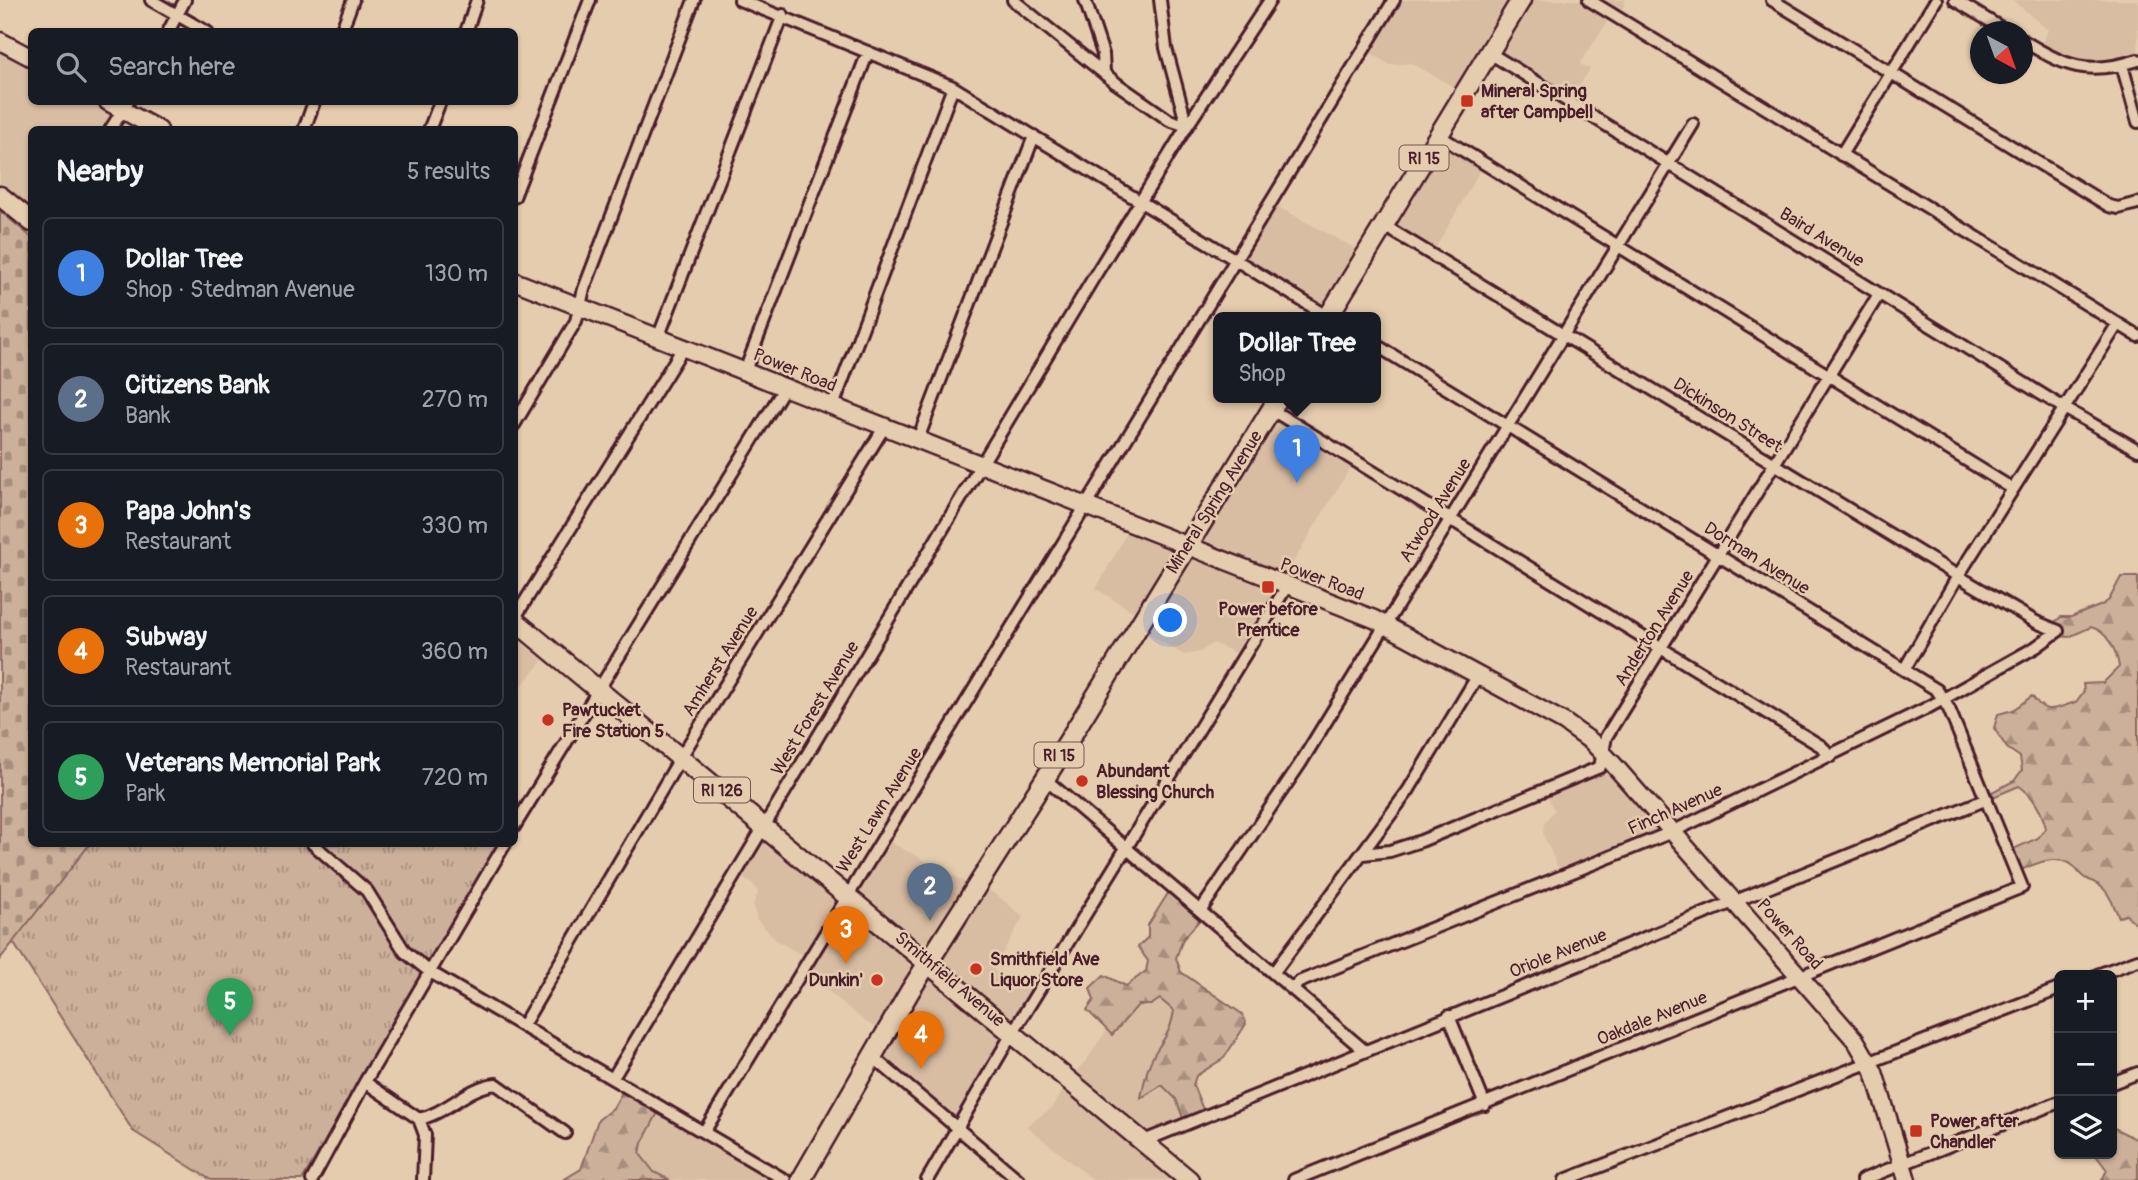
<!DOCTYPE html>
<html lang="en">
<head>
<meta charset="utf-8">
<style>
	body { margin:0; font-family:Pangolin,sans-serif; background:#242831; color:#f1f3f6 }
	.controls { position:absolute; right:21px; bottom:21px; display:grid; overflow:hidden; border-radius:10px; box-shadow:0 2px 5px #0004 }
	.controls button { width:63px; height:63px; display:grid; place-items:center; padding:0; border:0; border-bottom:2px solid #363941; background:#171b24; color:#f1f3f6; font:35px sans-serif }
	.compass { position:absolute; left:1970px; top:21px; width:63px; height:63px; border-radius:50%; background:#171b24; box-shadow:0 2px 5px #0004; rotate:139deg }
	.you { position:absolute; left:1171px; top:621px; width:24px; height:24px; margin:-18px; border:5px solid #fff; border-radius:50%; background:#1a73e8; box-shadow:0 0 0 10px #1a73e833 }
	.badge { display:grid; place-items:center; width:46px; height:46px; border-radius:50%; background:#c8321e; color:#fff; font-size:23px; font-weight:700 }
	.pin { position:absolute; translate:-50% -58px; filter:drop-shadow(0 2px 4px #0008) }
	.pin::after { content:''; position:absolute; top:37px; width:24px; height:21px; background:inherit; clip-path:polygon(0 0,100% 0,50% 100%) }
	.popup { position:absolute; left:1213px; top:312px; width:168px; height:91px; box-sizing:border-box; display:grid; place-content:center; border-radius:10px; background:#171b24; filter:drop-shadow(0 2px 5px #0005); font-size:23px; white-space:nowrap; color:#9ea1a6 }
	.popup b { font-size:26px; color:#f1f3f6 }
	.popup::after { content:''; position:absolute; left:50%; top:100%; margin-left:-14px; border:14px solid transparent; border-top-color:#171b24 }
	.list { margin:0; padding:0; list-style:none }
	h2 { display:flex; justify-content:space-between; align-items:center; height:91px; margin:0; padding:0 28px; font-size:30px }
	h2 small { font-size:23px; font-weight:400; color:#9ea1a6 }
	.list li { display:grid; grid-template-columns:46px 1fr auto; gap:21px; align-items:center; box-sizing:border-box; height:112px; margin:0 14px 14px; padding:0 14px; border:2px solid #363941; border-radius:10px }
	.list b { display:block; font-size:26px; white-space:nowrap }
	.list p { margin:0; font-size:23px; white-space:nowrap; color:#9ea1a6 }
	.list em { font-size:23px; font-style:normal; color:#9ea1a6 }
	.icon { flex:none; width:38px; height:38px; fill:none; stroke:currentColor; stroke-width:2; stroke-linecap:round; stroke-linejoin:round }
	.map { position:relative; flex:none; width:2138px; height:1180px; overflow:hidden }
	.search { position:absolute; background:#171b24; box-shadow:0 2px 5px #0004; left:28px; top:28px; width:490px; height:77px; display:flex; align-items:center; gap:18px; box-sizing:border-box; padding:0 24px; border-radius:10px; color:#9ea1a6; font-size:26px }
	.panel { position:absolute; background:#171b24; box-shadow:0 2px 5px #0004; left:28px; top:126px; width:490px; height:721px; border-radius:10px }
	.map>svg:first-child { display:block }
	.built { fill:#d9bda3 }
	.forest { fill:url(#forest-firs); stroke:#8c6862; stroke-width:2 }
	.cemetery { fill:url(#cemetery-stones); stroke:#8c6862; stroke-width:2 }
	.park { fill:url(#park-tufts); stroke:#8c6862; stroke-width:2 }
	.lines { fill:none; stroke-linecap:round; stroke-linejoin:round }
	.minor-casing { stroke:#4a1f2b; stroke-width:16 }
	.secondary-casing { stroke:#4a1f2b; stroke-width:21 }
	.primary-casing { stroke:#4a1f2b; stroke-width:23 }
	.minor { stroke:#e6ccae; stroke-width:10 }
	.secondary { stroke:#e6ccae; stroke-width:16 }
	.primary { stroke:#e6ccae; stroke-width:18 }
	.poi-dot { fill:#c8321e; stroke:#e6ccae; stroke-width:2.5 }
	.labels { text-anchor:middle; stroke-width:5; stroke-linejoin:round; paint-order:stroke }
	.shield { fill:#e6ccae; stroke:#795352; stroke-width:2 }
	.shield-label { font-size:16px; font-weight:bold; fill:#4a1f2b }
	.poi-label { font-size:18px; font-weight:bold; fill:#4a1f2b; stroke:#e6ccae; text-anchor:start }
	.street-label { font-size:18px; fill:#4a1f2b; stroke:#e6ccae }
</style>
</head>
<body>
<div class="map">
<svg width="2138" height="1180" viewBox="0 0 2138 1180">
	<defs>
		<pattern id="forest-firs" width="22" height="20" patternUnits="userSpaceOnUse" patternTransform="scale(1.75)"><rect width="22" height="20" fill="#cdb099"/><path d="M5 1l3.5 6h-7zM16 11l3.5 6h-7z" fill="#a88f7d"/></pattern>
		<pattern id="cemetery-stones" width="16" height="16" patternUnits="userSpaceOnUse" patternTransform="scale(1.75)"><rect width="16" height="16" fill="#cdb099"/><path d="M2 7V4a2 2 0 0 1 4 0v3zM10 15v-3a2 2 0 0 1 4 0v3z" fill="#a88f7d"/></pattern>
		<pattern id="park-tufts" width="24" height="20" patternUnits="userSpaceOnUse" patternTransform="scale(1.75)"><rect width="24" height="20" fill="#cdb099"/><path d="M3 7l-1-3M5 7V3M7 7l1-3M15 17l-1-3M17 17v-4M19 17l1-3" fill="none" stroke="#a88f7d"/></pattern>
	</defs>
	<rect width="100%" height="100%" fill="#e6ccae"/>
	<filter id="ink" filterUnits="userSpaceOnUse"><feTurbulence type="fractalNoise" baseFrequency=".0143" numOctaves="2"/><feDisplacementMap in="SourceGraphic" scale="14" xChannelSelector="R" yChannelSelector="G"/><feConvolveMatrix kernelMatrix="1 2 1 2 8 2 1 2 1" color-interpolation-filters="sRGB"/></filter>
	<g filter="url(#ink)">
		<path class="built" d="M1389 0H1626L1619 17 1611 16 1580 64 1590 69 1569 102 1490 53 1460 91 1412 63 1390 65 1361 47Z
			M2012 0H2138V56L2080 68 2039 50 2048 30Z
			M0 41 31 58 32 102H110L160 129 32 130 31 222 0 197Z
			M1438 135 1482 167 1432 254 1383 220Z
			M1267 201 1362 252 1326 313 1232 255Z
			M1268 409 1355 460 1281 582 1285 585 1240 655 1213 643 1200 652 1184 655 1137 627 1139 615 1096 589 1131 525 1182 545Z
			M515 637 543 660 515 694Z
			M1602 754 1670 832 1561 874 1543 834 1544 824 1554 810 1544 789 1598 763Z
			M759 830 845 892 881 837 974 887 978 884 998 896 1023 917 993 970 1035 991 959 1125 874 1060 887 1033 865 1022 820 984 799 974 806 957 777 941 757 920 753 906 758 892 753 884 735 874Z
			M1160 999 1174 1012 1171 1028 1158 1049 1142 1098 1162 1085 1176 1099 1184 1121 1142 1138 1188 1180H1093L1026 1126 1053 1107 1070 1078 1085 1062 1107 1030 1112 1034 1138 1005Z
			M661 1107 784 1180H670L654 1172 640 1154 642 1143Z"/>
		<path class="forest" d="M2121 577H2138V925L2126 915 2119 917C2108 894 2109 888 2085 878 2079 875 2076 866 2069 863 2051 855 2033 865 2016 872L2009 851 2038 838 2046 828C2042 812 2033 795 2019 786L1986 800 1984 796 2014 781 2022 770 2020 757 2007 748 1994 728 1998 714 2013 710 2032 696C2047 717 2054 708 2076 702L2084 691 2083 684 2103 683 2119 667C2117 651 2107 631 2091 627L2069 637 2049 635 2045 630 2061 617H2071L2102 605 2109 600Z
			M1172 887 1204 915 1183 939 1176 958 1181 972 1242 1014 1246 1024 1224 1058 1196 1076 1193 1085 1204 1112 1184 1121 1176 1099 1162 1085 1141 1098C1144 1082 1148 1062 1158 1048 1167 1035 1171 1028 1174 1011L1160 999 1151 1005H1138L1112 1035 1087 1010 1094 1000 1090 988 1104 975 1126 986 1146 971 1148 961 1138 947 1148 937V925Z
			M625 1087 661 1107 642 1143 640 1154 654 1172 670 1180H563L581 1169 598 1120 613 1108Z
			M2112 1127 2138 1140V1180H2102L2107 1170 2095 1154H2112Z"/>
		<path class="cemetery" d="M0 211 31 237 32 844H90L0 959Z"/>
		<path class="park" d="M90 844H499L302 1180H211L133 1131 13 942Z"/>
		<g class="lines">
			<defs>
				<path id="minor" d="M151 0 207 32
					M740 0 953 87 1329 317
					M1013 0 1116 83 1169 120 1187 126
					M1085 0 1103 54 1104 72
					M1160 0 1166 48 1187 126
					M1589 0 2138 336
					M1772 0 2109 206 2118 208 2138 203
					M1955 0 2008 32
					M168 32 185 0
					M341 32 353 0
					M466 32 477 0
					M2022 40C2066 67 2087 76 2138 60
					M1488 52 2064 408 2138 450
					M2122 65 2138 122
					M110 130 128 102
					M304 130 314 102
					M429 130 440 102
					M1438 135 2013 489
					M1841 155 1936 0
					M514 197 590 0
					M1383 225 1958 576 2036 622 2058 631
					M658 338 783 15
					M745 371 868 52
					M833 406 953 87
					M1272 410 1821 746 1831 756
					M514 425 576 321 584 289 694 0
					M918 439 1034 136
					M514 619 683 348
					M1904 670 1958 576 2117 325
					M1045 779 1365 1051
					M514 827 785 387
					M313 844 367 891 405 952 430 972 785 1180
					M1363 854 1390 851 1421 841 1600 767 1606 737 1879 294
					M1201 910 1300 764 1693 124
					M1274 972 1408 791 1478 675
					M2097 975 2138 960
					M1293 988 1299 982 1672 832 1929 707 2036 647 2058 631
					M1449 1016 1485 1105
					M523 1025 681 757 885 426
					M874 1058 1019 1180
					M613 1078 1094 277 1187 126 1270 0
					M365 1082 419 1119C447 1113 467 1087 496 1084L565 1133
					M2112 1083 2138 1073
					M419 1119 425 1135 423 1180
					M704 1132 1394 0
					M1144 1141 1987 799
					M312 1180 365 1082 505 844
					M927 1180 1013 1032 1287 586
					M1294 1180 2022 887 1949 709 1937 690 1376 345
					M1565 1180 2059 989
					M1862 1180 2059 1102"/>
				<path id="secondary" d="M0 41 32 58
					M108 102 159 130
					M514 281 1374 619 1564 722 1592 742 1613 764 1856 1041 1874 1072 1907 1180"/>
				<path id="primary" d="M0 196 32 222
					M1328 317 1521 0
					M514 620 1189 1180
					M801 1180 910 991 1045 779 1279 397"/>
			</defs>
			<use href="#minor" class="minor-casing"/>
			<use href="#secondary" class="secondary-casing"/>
			<use href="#primary" class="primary-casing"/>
			<use href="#minor" class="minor"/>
			<use href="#secondary" class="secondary"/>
			<use href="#primary" class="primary"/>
		</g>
	</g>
	<g class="poi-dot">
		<rect x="1460" y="94" width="14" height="14" rx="3.5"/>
		<rect x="1261" y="580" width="14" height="14" rx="3.5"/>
		<circle cx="548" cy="720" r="7"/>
		<circle cx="1082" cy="781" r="7"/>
		<circle cx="976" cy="969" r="7"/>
		<circle cx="877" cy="980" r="7"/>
		<rect x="1909" y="1124" width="14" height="14" rx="3.5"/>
	</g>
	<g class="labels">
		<g class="shield">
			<rect x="1399.5" y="145.5" width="49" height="25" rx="5"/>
			<rect x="1034.5" y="742.5" width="49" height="25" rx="5"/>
			<rect x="694" y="777.5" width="56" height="25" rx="5"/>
		</g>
		<g class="shield-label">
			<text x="1424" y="164">RI 15</text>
			<text x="1059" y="761">RI 15</text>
			<text x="722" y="796">RI 126</text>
		</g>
		<g class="poi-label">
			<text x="1481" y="97">Mineral Spring<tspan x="1481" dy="21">after Campbell</tspan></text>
			<text x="1268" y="615" text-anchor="middle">Power before<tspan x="1268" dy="21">Prentice</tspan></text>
			<text x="562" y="716">Pawtucket<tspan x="562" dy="21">Fire Station 5</tspan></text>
			<text x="1096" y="777">Abundant<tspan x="1096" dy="21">Blessing Church</tspan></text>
			<text x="990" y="965">Smithfield Ave<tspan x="990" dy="21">Liquor Store</tspan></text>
			<text x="863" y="986" text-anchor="end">Dunkin'</text>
			<text x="1930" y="1127">Power after<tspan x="1930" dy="21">Chandler</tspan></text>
		</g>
		<g class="street-label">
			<text transform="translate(1822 237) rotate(32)" y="6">Baird Avenue</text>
			<text transform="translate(795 370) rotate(22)" y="6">Power Road</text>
			<text transform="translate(1728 415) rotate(32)" y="6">Dickinson Street</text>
			<text transform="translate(1214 502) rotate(-58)" y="6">Mineral Spring Avenue</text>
			<text transform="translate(1435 510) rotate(-58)" y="6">Atwood Avenue</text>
			<text transform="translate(1757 558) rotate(32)" y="6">Dorman Avenue</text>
			<text transform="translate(1322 579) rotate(21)" y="6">Power Road</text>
			<text transform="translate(1654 628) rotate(-58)" y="6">Anderton Avenue</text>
			<text transform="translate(720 661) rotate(-58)" y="6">Amherst Avenue</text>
			<text transform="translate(815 708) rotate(-59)" y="6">West Forest Avenue</text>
			<text transform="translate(1675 809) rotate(-24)" y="6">Finch Avenue</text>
			<text transform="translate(879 810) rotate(-58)" y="6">West Lawn Avenue</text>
			<text transform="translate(1790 934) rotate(48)" y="6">Power Road</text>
			<text transform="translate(1558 953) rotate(-22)" y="6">Oriole Avenue</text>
			<text transform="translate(950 979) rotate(40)" y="6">Smithfield Avenue</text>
			<text transform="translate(1652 1018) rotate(-22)" y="6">Oakdale Avenue</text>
		</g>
	</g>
</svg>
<div class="controls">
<button>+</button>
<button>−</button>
<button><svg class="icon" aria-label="layers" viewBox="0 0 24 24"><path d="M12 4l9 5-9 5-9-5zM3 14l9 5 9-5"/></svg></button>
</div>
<svg class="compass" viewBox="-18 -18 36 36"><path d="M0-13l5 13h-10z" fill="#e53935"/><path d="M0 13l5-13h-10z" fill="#9ea1a6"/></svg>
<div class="you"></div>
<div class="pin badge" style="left:1297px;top:483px;background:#3f7fe0">1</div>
<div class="popup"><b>Dollar Tree</b>Shop</div>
<div class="pin badge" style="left:930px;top:921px;background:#5c6f8a">2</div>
<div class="pin badge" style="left:846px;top:964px;background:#e8710a">3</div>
<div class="pin badge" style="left:921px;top:1069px;background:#e8710a">4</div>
<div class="pin badge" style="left:230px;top:1036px;background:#2e9e5b">5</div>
<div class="search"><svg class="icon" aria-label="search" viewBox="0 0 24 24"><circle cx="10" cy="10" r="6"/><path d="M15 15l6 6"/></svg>Search here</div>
<section class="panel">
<h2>Nearby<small>5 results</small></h2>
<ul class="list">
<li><span class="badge" style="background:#3f7fe0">1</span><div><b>Dollar Tree</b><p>Shop · Stedman Avenue</p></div><em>130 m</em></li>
<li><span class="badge" style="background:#5c6f8a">2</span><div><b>Citizens Bank</b><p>Bank</p></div><em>270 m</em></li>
<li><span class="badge" style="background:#e8710a">3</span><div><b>Papa John's</b><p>Restaurant</p></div><em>330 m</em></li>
<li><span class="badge" style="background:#e8710a">4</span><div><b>Subway</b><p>Restaurant</p></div><em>360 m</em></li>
<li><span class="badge" style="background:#2e9e5b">5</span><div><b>Veterans Memorial Park</b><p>Park</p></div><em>720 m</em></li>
</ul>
</section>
</div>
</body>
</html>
